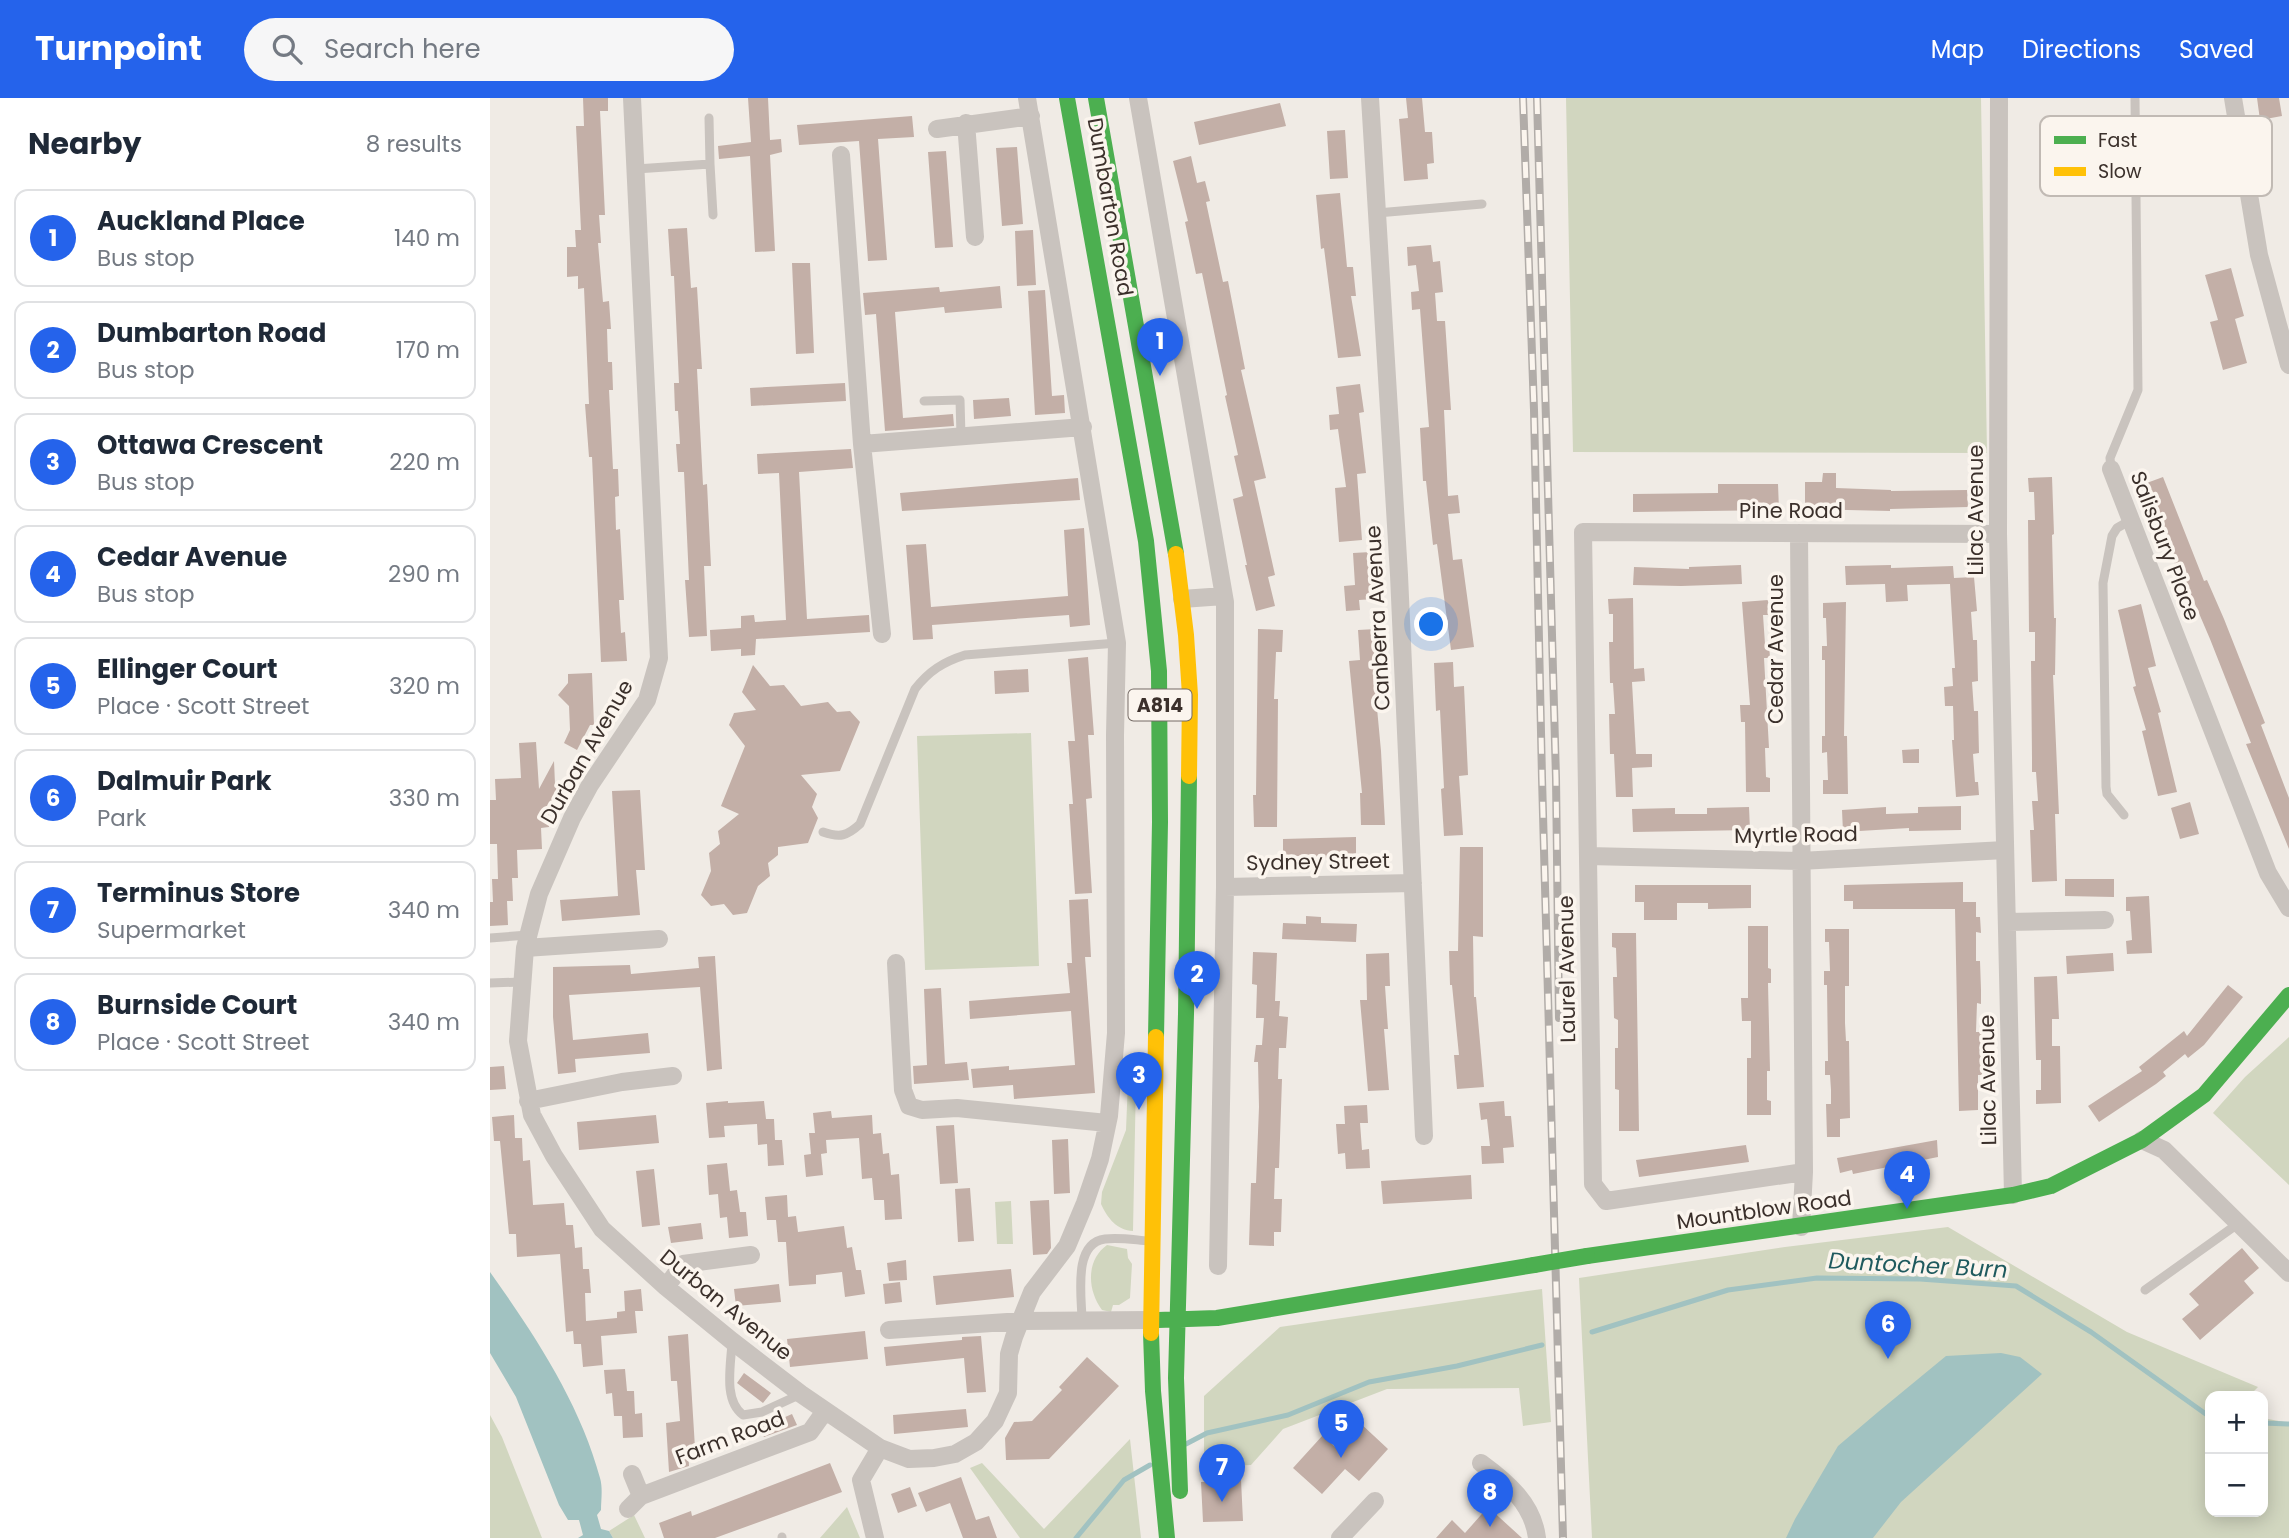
<!DOCTYPE html>
<html lang="en">
<head>
<meta charset="utf-8">
<style>
	body { margin:0; font-family:Poppins,sans-serif; background:#f6f6f7; color:#1f2937 }
	.controls { position:absolute; right:21px; bottom:21px; display:grid; overflow:hidden; border-radius:14px; box-shadow:0 4px 18px #0003 }
	.controls button { width:63px; height:63px; display:grid; place-items:center; padding:0; border:0; border-bottom:2px solid #e0e1e3; background:#fff; color:#1f2937; font:35px sans-serif }
	.you { position:absolute; left:942px; top:527px; width:24px; height:24px; margin:-18px; border:5px solid #fff; border-radius:50%; background:#1a73e8; box-shadow:0 0 0 10px #1a73e833 }
	.badge { display:grid; place-items:center; width:46px; height:46px; border-radius:50%; background:#2563eb; color:#fff; font-size:23px; font-weight:700 }
	.pin { position:absolute; translate:-50% -58px; filter:drop-shadow(0 2px 4px #0008) }
	.pin::after { content:''; position:absolute; top:37px; width:24px; height:21px; background:inherit; clip-path:polygon(0 0,100% 0,50% 100%) }
	.list { margin:0; padding:0; list-style:none }
	h2 { display:flex; justify-content:space-between; align-items:center; height:91px; margin:0; padding:0 28px; font-size:30px }
	h2 small { font-size:23px; font-weight:400; color:#747a83 }
	.list li { display:grid; grid-template-columns:46px 1fr auto; gap:21px; align-items:center; box-sizing:border-box; height:98px; margin:0 14px 14px; padding:0 14px; border:2px solid #e0e1e3; border-radius:14px }
	.list b { display:block; font-size:26px; white-space:nowrap }
	.list p { margin:0; font-size:23px; white-space:nowrap; color:#747a83 }
	.list em { font-size:23px; font-style:normal; color:#747a83 }
	.icon { flex:none; width:38px; height:38px; fill:none; stroke:currentColor; stroke-width:2; stroke-linecap:round; stroke-linejoin:round }
	.map { position:relative; flex:none; width:1799px; height:1440px; overflow:hidden }
	header { display:flex; align-items:center; gap:42px; box-sizing:border-box; height:98px; padding:0 35px; background:#2563eb; color:#fff }
	header strong { font-size:33px }
	nav { display:flex; gap:38px; margin-inline-start:auto; font-size:24px }
	.search { width:490px; height:63px; background:#f6f6f7; display:flex; align-items:center; gap:18px; box-sizing:border-box; padding:0 24px; border-radius:38px; color:#747a83; font-size:26px }
	main { display:flex }
	aside { flex:1; background:#fff }
	.map>svg:first-child { display:block }
	.green { fill:#d1d6bf }
	.water { fill:#a1c2c1 }
	.lines { fill:none; stroke-linecap:round; stroke-linejoin:round }
	.stream { stroke:#a1c2c1; stroke-width:5 }
	.building { fill:#c3afa7 }
	.lane { stroke:#c9c3be; stroke-width:9 }
	.street { stroke:#c9c3be; stroke-width:18 }
	.fast { stroke:#4caf50; stroke-width:16 }
	.slow { stroke:#ffc107; stroke-width:16 }
	.rail-casing { stroke:#b1aca8; stroke-width:8 }
	.rail { stroke:#fbf5ee; stroke-width:5; stroke-dasharray:16; stroke-linecap:butt }
	.fast-bridge { stroke:#4caf50; stroke-width:16 }
	.labels { text-anchor:middle; stroke-width:7; stroke-linejoin:round; paint-order:stroke }
	.shield { fill:#fbf5ee; stroke:#756b66; stroke-width:2 }
	.shield-label { font-size:19px; font-weight:bold; fill:#3b302b }
	.street-label { font-size:21px; fill:#3b302b; stroke:#fbf5ee }
	.water-label { font-size:23px; font-style:italic; fill:#1f5a5e; stroke:#fbf5ee }
	.key { fill:#fbf5ee; stroke:#c1bab4; stroke-width:2 }
	.key-label { font-size:19px; fill:#3b302b }
</style>
</head>
<body>
<header>
<strong>Turnpoint</strong>
<div class="search"><svg class="icon" aria-label="search" viewBox="0 0 24 24"><circle cx="10" cy="10" r="6"/><path d="M15 15l6 6"/></svg>Search here</div>
<nav><a>Map</a><a>Directions</a><a>Saved</a></nav>
</header>
<main>
<aside>
<h2>Nearby<small>8 results</small></h2>
<ul class="list">
<li><span class="badge">1</span><div><b>Auckland Place</b><p>Bus stop</p></div><em>140 m</em></li>
<li><span class="badge">2</span><div><b>Dumbarton Road</b><p>Bus stop</p></div><em>170 m</em></li>
<li><span class="badge">3</span><div><b>Ottawa Crescent</b><p>Bus stop</p></div><em>220 m</em></li>
<li><span class="badge">4</span><div><b>Cedar Avenue</b><p>Bus stop</p></div><em>290 m</em></li>
<li><span class="badge">5</span><div><b>Ellinger Court</b><p>Place · Scott Street</p></div><em>320 m</em></li>
<li><span class="badge">6</span><div><b>Dalmuir Park</b><p>Park</p></div><em>330 m</em></li>
<li><span class="badge">7</span><div><b>Terminus Store</b><p>Supermarket</p></div><em>340 m</em></li>
<li><span class="badge">8</span><div><b>Burnside Court</b><p>Place · Scott Street</p></div><em>340 m</em></li>
</ul>
</aside>
<div class="map">
<svg width="1799" height="1440" viewBox="0 0 1799 1440">
	<rect width="100%" height="100%" fill="#f0ebe5"/>
	<path class="green" d="M1076 0H1491L1497 355 1083 354Z
		M541 635 549 868 435 872 427 638Z
		M1799 939V1087L1723 1015 1755 979Z
		M646 982 643 1133C627 1132 618 1121 611 1106L612 1094 636 1032 638 983Z
		M521 1103 523 1146H507L505 1104Z
		M1458 1129 1637 1234 1768 1289 1759 1298H1720V1414H1773V1320L1799 1325V1440H1102L1089 1180 1295 1149Z
		M617 1147 637 1151 638 1160 642 1166 640 1200 629 1207H623L621 1214 612 1212C597 1192 596 1162 617 1147Z
		M1052 1191 1061 1324 1033 1328 1029 1290 897 1291 793 1331 761 1367 714 1369V1298L790 1229Z
		M0 1317 12 1339 52 1440H0Z
		M640 1341 651 1440H530L480 1370 492 1365 554 1431Z
		M357 1409 370 1440H330Z
		M144 1417 155 1440H123L119 1433Z"/>
	<path class="water" d="M0 1174C44 1236 90 1305 110 1380 113 1390 111 1402 111 1412L107 1417 111 1431 119 1433 123 1440H88L93 1437 89 1422H78L69 1407 26 1299 0 1255Z
		M1511 1255 1530 1259 1552 1276 1411 1404 1383 1440H1296L1305 1421 1348 1348 1388 1314 1456 1258Z"/>
	<g class="lines">
		<path class="stream" d="M1102 1234 1238 1192 1327 1180 1430 1181 1526 1188 1601 1234 1720 1319
			M1773 1325 1799 1326
			M696 1346 717 1335 798 1317 879 1284 967 1268 1052 1247
			M586 1440 634 1382 660 1367"/>
	</g>
	<path class="building" d="M93 0H118V13H110L115 117H109L111 145H108L113 204 119 203 121 231H117L118 264H122L123 292H119L123 371H128L129 398 125 399 126 432 130 431 134 502H129L131 535 135 534 137 563 111 564 102 359H99L95 306H99L94 190 88 191V178L77 179V149H86L85 132H91L86 28H94Z
		M258 0H278L280 42 291 41 292 54 280 57 285 153 265 154 260 58 229 61 228 48 261 44Z
		M916 0H932L935 34H942L944 65 937 66 938 81 914 83 909 21 918 20Z
		M1767 0H1789L1792 18 1770 22Z
		M790 5 796 28 709 47 704 24Z
		M422 18 424 39 388 41 397 162 378 163 369 43 309 47 307 27Z
		M855 32 858 80 840 81 837 33Z
		M527 49 533 126 512 128 506 50Z
		M456 53 463 149 445 150 438 54Z
		M701 58 707 85 715 83 720 103 716 104 733 184 738 183 755 271 751 272 776 380 764 383 785 477 778 479 785 508 766 513 755 467H757L743 401 753 398 744 358 748 357 735 298 737 297 712 175 706 176 695 124 698 123 683 63Z
		M850 95 857 169H863L866 198H861L871 258 848 260 834 150 831 151 826 97Z
		M197 130 201 190 207 189 212 271H207L213 387 217 386 221 468H214L217 538 199 539 195 482H199L194 374H188L186 346H190L188 313H185L184 285H189L184 178H181L178 131Z
		M543 132 546 187 527 188 525 133Z
		M941 147 943 164 950 163 953 194 945 195 947 223H955L961 312H954L958 398 968 397 970 415 958 416 963 462 972 461 984 549 961 552 947 446 943 447 936 383H933L930 330 939 329 930 211 922 212 921 194 929 193 926 167 918 168 917 149Z
		M302 165H320L324 255 306 256Z
		M1741 170 1754 218 1745 221 1757 265 1733 272 1720 224 1728 222 1715 177Z
		M510 188 512 210 455 215 454 209 405 214 413 320 463 316 464 328 395 333 386 216 375 217 373 195 449 189 450 194Z
		M555 192 562 298 574 297 575 315 545 317 538 193Z
		M355 285 356 303 261 308 260 290Z
		M870 286 874 314 869 315 876 375 867 376 872 442 849 444 845 390 856 389 848 331 840 332 839 317 849 316 846 289Z
		M519 300 521 318 484 321 483 302Z
		M361 351 363 370 309 374 317 521 379 517 380 534 266 541 265 557 251 558V551L221 553 220 532 251 530V518L264 517 265 524 296 522 289 375 268 376 267 356Z
		M1333 375H1346V390L1401 392V393L1477 392 1478 409 1400 411V413L1315 411V384H1332Z
		M1562 379 1564 436 1562 437 1564 520H1566L1565 577H1563L1569 716H1565L1567 783 1542 784 1540 732H1544L1542 703H1548L1546 674H1542V660L1541 563H1545V534H1539L1538 422H1545L1544 394H1539L1538 380Z
		M1673 379 1714 483 1717 482 1734 521 1775 625 1771 627 1799 700V751L1756 646 1761 645 1720 541 1693 478 1690 479 1654 386Z
		M588 380 590 402 412 413 410 395Z
		M1228 386H1288L1289 412 1143 414V396L1228 395Z
		M594 430 600 527 580 529 579 517 442 527 443 541 423 542 416 447 436 446 441 509 578 498 574 432Z
		M881 454 885 501 869 502 870 512 856 513 854 488 865 487 863 455Z
		M1251 467 1252 486 1191 488 1143 487 1144 469 1199 471V469Z
		M1401 467V470L1463 468 1464 480 1484 479 1487 513 1481 514 1483 542H1487L1488 583 1482 584 1484 613H1488L1489 655 1483 656 1485 684H1488L1489 697 1466 699 1462 642H1464L1463 608H1455L1454 589 1463 588 1462 570H1465L1460 486 1417 487 1418 503 1396 504 1395 486 1356 487 1355 468Z
		M1143 500 1144 571 1154 570 1155 583 1142 584 1146 656H1162V669L1142 670 1143 699H1126L1124 656H1120L1119 616H1125L1123 585H1120L1119 544H1123V516H1119L1118 501Z
		M1278 502 1279 517H1273L1275 546 1279 545 1280 560H1274L1279 650H1275L1276 679 1280 680V694H1256L1255 624H1251L1250 607H1260L1252 504Z
		M1356 504 1354 638H1357L1358 696H1333V682H1338L1337 654 1332 655V638H1335V562H1332V548H1337L1336 520H1333V505Z
		M1651 506 1666 568 1658 570 1671 614 1668 615 1687 694 1668 698 1652 633 1656 632 1643 589 1646 588 1628 512Z
		M768 531 793 532 792 554H786L784 601H788L787 729H764L763 697H766Z
		M886 531 889 578H884L891 653 895 727H871L870 695H872L859 563 870 562 868 532Z
		M598 559 604 637H598L602 700 596 701 602 795 585 796 579 706H583L578 643H585L578 561Z
		M963 564 964 589 974 588 978 677 969 678 973 737 954 738 951 691 954 690 950 612 946 613 944 565Z
		M263 567 280 588 294 587 311 608 338 604 347 614 360 613 370 624 350 673 311 677 327 696 322 709 328 720 318 745 288 749V757L278 765 280 778 268 788 257 815 243 817 234 806 221 808 211 797 221 773 219 755 230 746 228 733 249 716 231 708 255 648 239 627 244 615 266 612 252 594Z
		M538 571 539 594 505 596 504 573Z
		M102 575 104 627H100L87 652 74 645 80 632 79 608 68 597 78 585V576Z
		M46 644 49 691 64 663 65 686 73 685 74 707 58 708 59 729 51 730 52 751 27 752 28 780H22L23 803H17L18 827 0 828V804H3L2 781H8L7 746H0V702H6L5 681 31 680 29 645Z
		M1429 651V665H1413L1412 652Z
		M150 692 155 772H146L150 817 72 823 70 802 128 798 122 693Z
		M1700 704 1709 736 1690 741 1681 710Z
		M1471 708V732L1419 733V730L1353 734 1352 712 1396 709V716L1428 715V709Z
		M1259 709 1260 732 1143 734 1142 711 1185 710V716H1217V710Z
		M866 739V759L815 761V758H793V741Z
		M970 749H993V839L983 838 984 899H986L994 989 967 991 964 957H969L962 887H960L959 853H968Z
		M1575 781H1624V799L1575 798Z
		M1473 784V804H1486V819H1490L1491 835 1486 834V863H1490L1491 892V906L1487 905 1486 934H1492V977H1488V1012L1469 1013 1465 811H1363V803H1354V787Z
		M1145 787H1261V810L1218 811V805H1187V822H1154V804H1145Z
		M1659 798 1662 855 1637 856 1636 843 1642 842 1640 813H1636V799Z
		M598 801 601 859H595L605 995 524 1001 523 987 483 990 481 971 519 968V972L585 967 581 913 480 921 479 903 580 895 577 865H582L579 802Z
		M816 818 831 819V825L867 826 866 844 792 841 793 825 816 826Z
		M1258 828H1278V870L1281 871V885H1278L1280 973H1277V1002L1281 1003V1017H1257V960H1261V923H1252L1251 900H1258Z
		M1335 831H1359V888H1355V925L1356 943H1359L1360 1020 1350 1021V1039H1337L1336 1006H1341V992L1340 977H1335V963H1338L1337 887H1334V873H1340L1339 844H1335Z
		M1122 835H1146L1149 1033H1129V992L1125 991V950H1128V922L1124 920 1123 879H1127L1126 850 1122 849Z
		M763 854 787 855 785 903H790L789 918 798 919 796 950H789L788 981H792L789 1070H785L784 1101H792L791 1134H784V1148L759 1147 761 1085H766L769 1009 768 964H764L766 947H772L774 920H766L767 887 762 886Z
		M899 855 900 888H895L898 931H894L899 992 878 993 870 902H877L876 856Z
		M1623 855 1624 873 1577 876 1576 858Z
		M225 858 232 971 217 973 210 889 79 897 83 942 158 935 160 955 85 961 86 974 68 976 63 919V869L140 867 141 876 209 870 208 859Z
		M1567 878 1569 921H1562V948H1570L1571 1005 1546 1006V992H1551V962H1546L1544 879Z
		M1738 887 1753 899 1714 947 1698 960 1695 956 1673 974 1676 978 1666 986 1609 1024 1598 1008 1652 973 1649 969 1694 933 1697 938Z
		M451 890 455 966 477 964 479 982 424 986 423 968 437 967 434 891Z
		M14 968 16 991 0 992V969Z
		M238 1003V1005L274 1003 276 1021H284L285 1042H292L294 1067 278 1068 277 1046 268 1047 267 1026 234 1028 235 1039 219 1040 216 1005Z
		M1014 1003 1015 1018H1021L1024 1049 1013 1050 1014 1065 992 1066 991 1048H1000L997 1021 991 1022 989 1005Z
		M877 1007 878 1025H870L872 1052 879 1051 880 1070 856 1071 855 1055 848 1056 846 1026H855L854 1008Z
		M341 1013 342 1020 382 1017 383 1036 391 1035 393 1056 399 1055 401 1077 409 1076 412 1121 395 1122 394 1102H384L382 1080 372 1081 369 1040 336 1042 337 1055 331 1056 333 1077 316 1079 314 1057 321 1056 319 1035H325L323 1015Z
		M24 1017 25 1040H32L33 1063 40 1062 43 1107 74 1105 76 1127H83L85 1150 92 1149 93 1171H99L101 1195H95L96 1223 127 1220V1214L135 1213 134 1193 151 1191 153 1213H145L147 1235 111 1238 113 1267 93 1269 91 1246H84L83 1233 76 1234 70 1156 27 1159 26 1136H19L10 1043H4L2 1019Z
		M166 1017 169 1045 89 1052 87 1024Z
		M464 1027 468 1085 450 1086 446 1028Z
		M578 1041 580 1095 564 1096 562 1042Z
		M1447 1042 1448 1059 1363 1076 1362 1072 1350 1075 1347 1060Z
		M1256 1047 1259 1064 1149 1079 1146 1062Z
		M237 1065 240 1093 247 1092 250 1114H256L258 1138 239 1140 237 1119 230 1120 228 1096 219 1097 217 1067Z
		M164 1071 170 1127 152 1129 146 1073Z
		M981 1077 982 1101 893 1106 891 1083Z
		M480 1090 484 1143 468 1144 465 1091Z
		M297 1097 298 1119 306 1118 308 1134 354 1128 357 1150 362 1149 366 1172H371L375 1196 355 1199 352 1174 326 1177V1186L299 1188 296 1144H288L286 1122H277L275 1099Z
		M559 1102 561 1150 557 1156 543 1157 540 1103Z
		M211 1125 213 1141 181 1145 178 1129Z
		M1752 1150 1769 1170 1754 1183 1764 1195 1710 1242 1692 1221 1709 1207 1699 1196Z
		M416 1162 417 1182 399 1183 397 1165Z
		M521 1171 524 1199 446 1207 443 1178Z
		M410 1184 412 1204 395 1206 393 1186Z
		M289 1186 291 1204 246 1208 244 1191Z
		M375 1233 378 1261 300 1269 297 1241Z
		M198 1236 205 1350 198 1351 199 1368 179 1374 176 1325 190 1323 187 1283H181L178 1238Z
		M491 1238 496 1294 477 1295 474 1260 396 1268 394 1249 472 1242V1239Z
		M597 1259 629 1288 559 1361 516 1362 515 1340 524 1324 542 1323 572 1292 569 1289Z
		M135 1271 137 1293H144L145 1316 152 1315 153 1339 133 1340 132 1318H124L122 1295 116 1296 114 1272Z
		M254 1275 281 1295 273 1305 247 1285Z
		M476 1311 478 1329 404 1336 403 1317Z
		M302 1316 307 1327 274 1339 270 1330Z
		M869 1324 898 1351 869 1383 855 1371 832 1396 803 1370 833 1337 846 1350Z
		M340 1365 352 1394 225 1440H174L169 1425 201 1413 202 1418Z
		M471 1379 486 1422 499 1418 507 1440H473L460 1405 436 1414 428 1395Z
		M751 1382 753 1423 713 1424 711 1384Z
		M420 1389 427 1408 408 1415 401 1396Z
		M998 1409 1032 1440H946L962 1422 975 1435Z"/>
	<g class="lines">
		<path class="lane" d="M220 66 223 117
			M146 71 220 66 219 20
			M887 115 992 106
			M434 303 470 302 471 338
			M1621 371 1620 360 1648 292 1645 0
			M1634 717 1617 696 1616 689 1613 485 1622 438 1627 430 1641 422
			M333 734C350 740 357 738 370 726L425 591C439 573 453 564 475 557L627 545
			M0 840 38 837
			M0 885 31 884
			M1655 1192 1749 1125
			M592 1223C592 1200 582 1145 615 1141 629 1139 645 1142 659 1143
			M242 1244C241 1267 233 1302 253 1317L272 1314 311 1296
			M292 1439V1440"/>
		<path class="street" d="M142 0 169 560 157 602 100 687 82 720 49 796 35 850 28 943 42 1017 64 1058 112 1131 176 1189 242 1243 311 1296 390 1350 419 1361 444 1360 465 1356 486 1344 505 1323 518 1295 519 1256 524 1239 542 1194 577 1148 595 1105 610 1061 619 1018 626 935 625 637 627 545 537 0
			M648 0 735 504V789L728 1168
			M880 0 909 477 934 1038
			M1509 0 1508 436 1523 1097
			M1743 0 1769 157 1799 267
			M476 25 485 139
			M447 31 541 18
			M351 57 372 346 392 536
			M372 346 593 329
			M1621 371 1778 775 1799 810
			M1309 435 1314 1074 1311 1129
			M692 501 734 498
			M1098 758 1310 763 1515 752
			M735 789 923 785
			M1517 824 1615 822
			M35 850 169 841
			M406 865 413 992 419 1008 432 1012 467 1010 617 1025
			M38 1003 132 984 183 978
			M1652 1042 1674 1052 1799 1175
			M1314 1074 1116 1103 1103 1086 1093 434 1508 436
			M176 1189 193 1166 261 1157
			M399 1232 531 1223 661 1222
			M991 1365C1017 1384 1043 1406 1047 1440
			M142 1376 151 1398
			M138 1411 151 1398 320 1334 335 1313
			M385 1440 371 1382 390 1350
			M850 1440 885 1403"/>
		<path class="fast" d="M577 0 656 443 669 573 670 724 666 939
			M606 0 686 456
			M1097 1158 1523 1097 1561 1088 1652 1042 1714 997 1799 897
			M668 1222 727 1220 1044 1167
			M661 1235 663 1293 677 1440
			M690 1393 686 1280 696 916 699 678"/>
		<path class="slow" d="M686 456 696 537 700 597 699 678
			M661 1235 666 939"/>
		<defs>
			<path id="rail" d="M1033 0 1044 312 1052 680 1073 1440
				M1047 0 1066 680 1069 920"/>
		</defs>
		<use href="#rail" class="rail-casing"/>
		<use href="#rail" class="rail"/>
		<path class="fast-bridge" d="M1044 1167 1097 1158"/>
	</g>
	<g class="labels">
		<rect class="shield" x="638.5" y="591.5" width="63" height="31" rx="5"/>
		<g class="shield-label">
			<text x="670" y="614">A814</text>
		</g>
		<g class="street-label">
			<text transform="translate(620 109) rotate(80)" y="7">Dumbarton Road</text>
			<text transform="translate(1486 412) rotate(-90)" y="7">Lilac Avenue</text>
			<text x="1301" y="420">Pine Road</text>
			<text transform="translate(1675 448) rotate(69)" y="7">Salisbury Place</text>
			<text transform="translate(888 520) rotate(-93)" y="7">Canberra Avenue</text>
			<text transform="translate(1286 551) rotate(-90)" y="7">Cedar Avenue</text>
			<text transform="translate(97 654) rotate(-60)" y="7">Durban Avenue</text>
			<text transform="translate(1306 737) rotate(-1)" y="7">Myrtle Road</text>
			<text transform="translate(828 764) rotate(-1)" y="7">Sydney Street</text>
			<text transform="translate(1077 871) rotate(-91)" y="7">Laurel Avenue</text>
			<text transform="translate(1498 982) rotate(-91)" y="7">Lilac Avenue</text>
			<text transform="translate(1274 1112) rotate(-8)" y="7">Mountblow Road</text>
			<text transform="translate(236 1207) rotate(39)" y="7">Durban Avenue</text>
			<text transform="translate(240 1340) rotate(-21)" y="7">Farm Road</text>
		</g>
		<g class="water-label">
			<text transform="translate(1428 1167) rotate(3)" y="8">Duntocher Burn</text>
		</g>
	</g>
	<rect x="1550" y="18" width="232" height="80" rx="10" class="key"/>
	<rect x="1564" y="38" width="32" height="8" fill="#4caf50"/>
	<rect x="1564" y="69" width="32" height="9" fill="#ffc107"/>
	<g class="key-label">
		<text x="1608" y="49">Fast</text>
		<text x="1608" y="80">Slow</text>
	</g>
</svg>
<div class="controls">
<button>+</button>
<button>−</button>
</div>
<div class="you"></div>
<div class="pin badge" style="left:670px;top:278px">1</div>
<div class="pin badge" style="left:707px;top:911px">2</div>
<div class="pin badge" style="left:649px;top:1012px">3</div>
<div class="pin badge" style="left:1417px;top:1111px">4</div>
<div class="pin badge" style="left:851px;top:1360px">5</div>
<div class="pin badge" style="left:1398px;top:1261px">6</div>
<div class="pin badge" style="left:732px;top:1404px">7</div>
<div class="pin badge" style="left:1000px;top:1429px">8</div>
</div>
</main>
</body>
</html>
